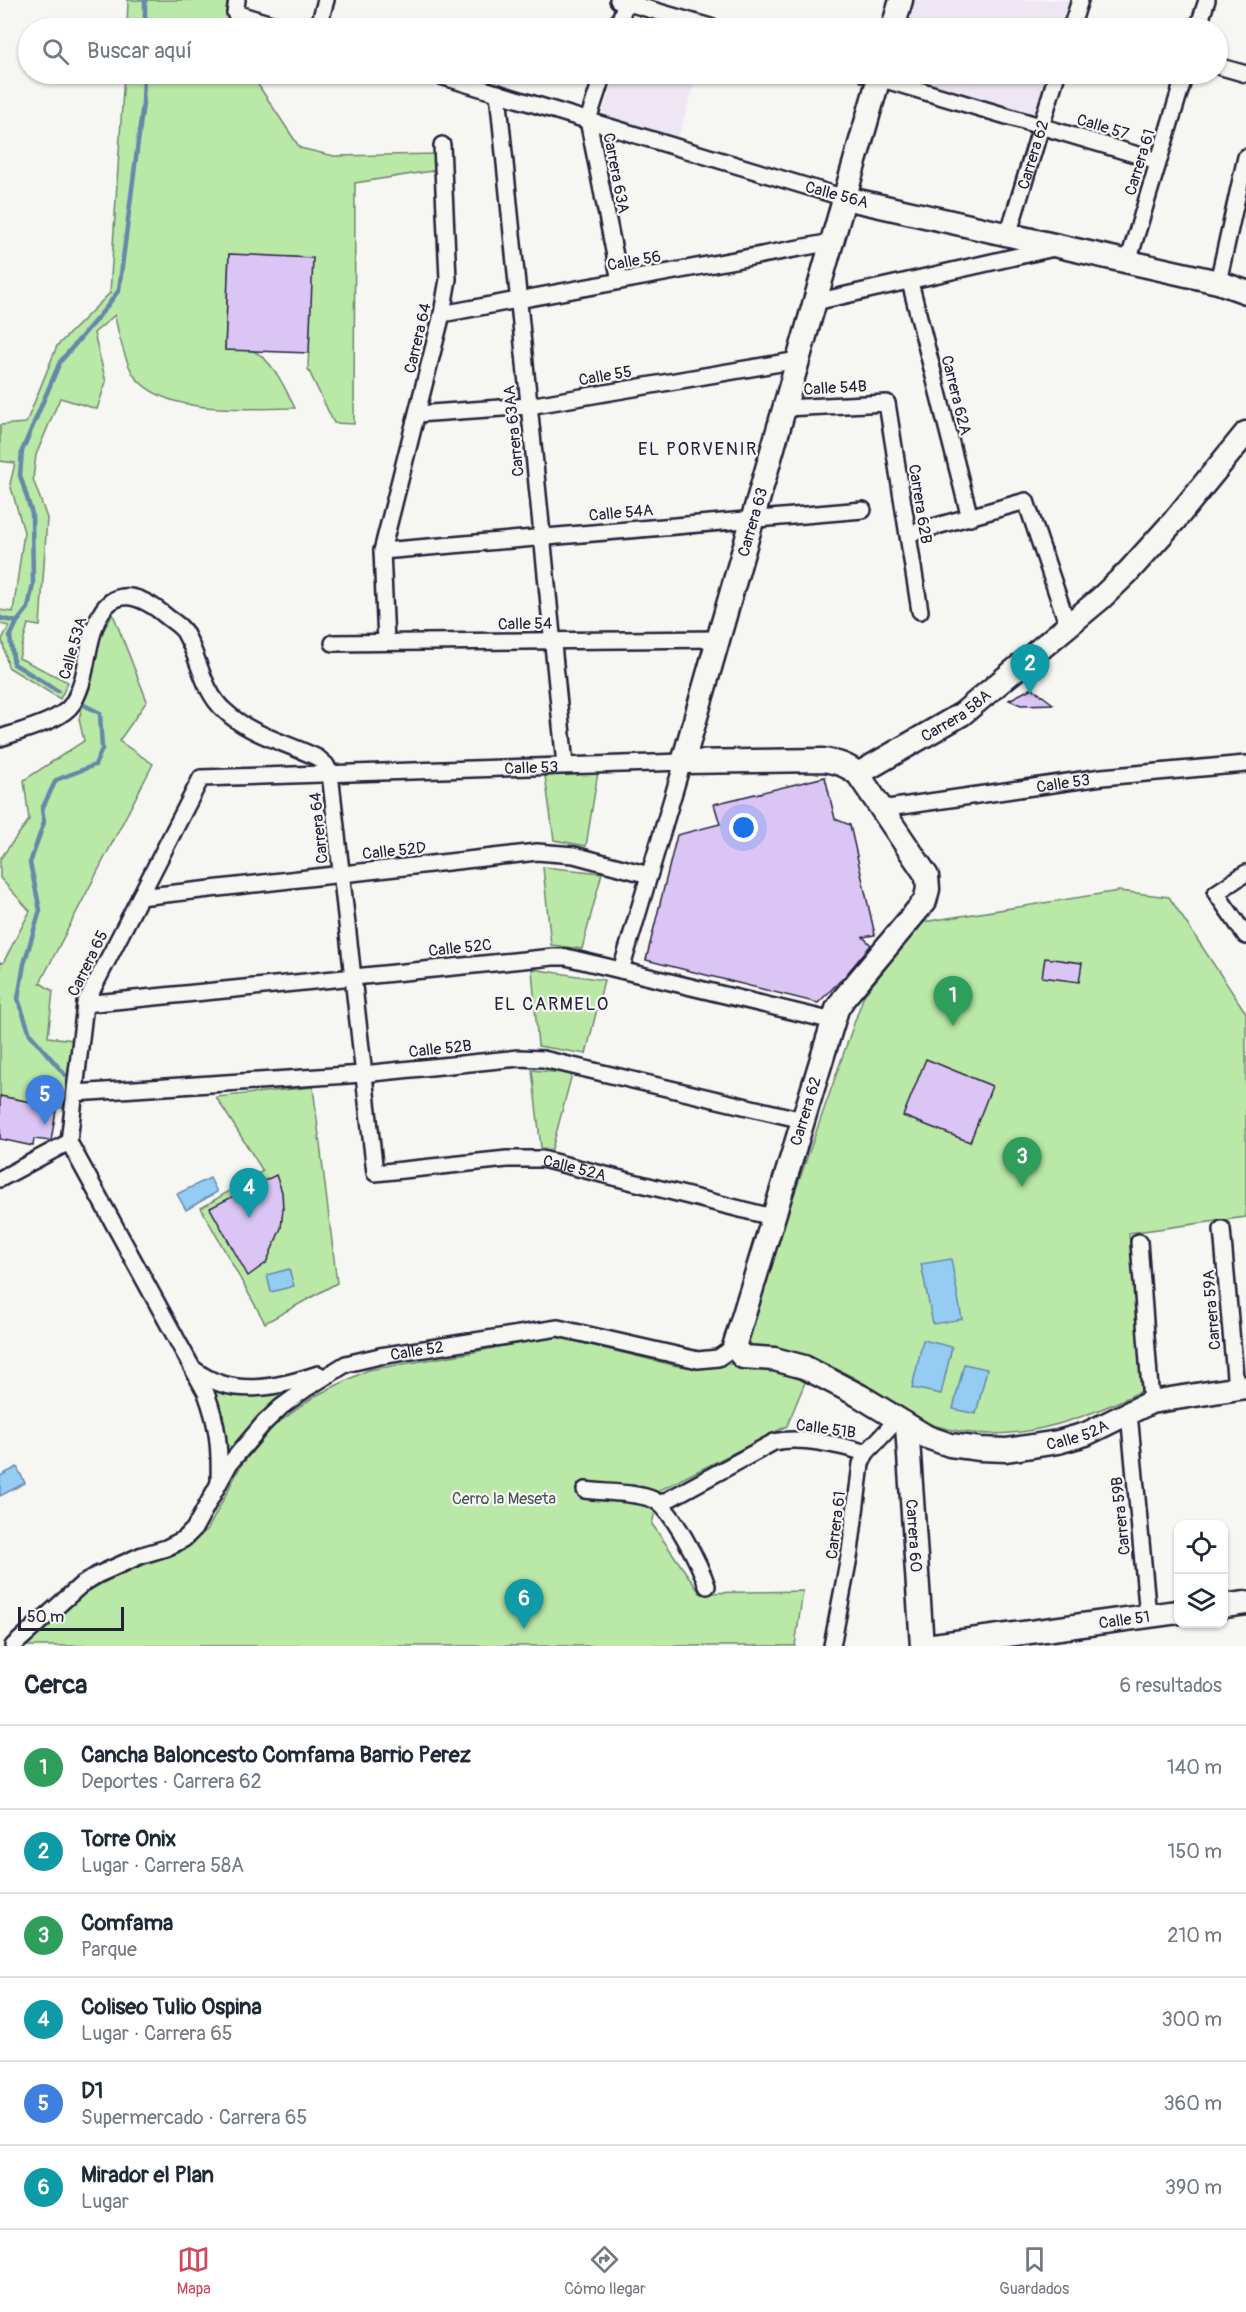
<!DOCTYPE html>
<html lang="es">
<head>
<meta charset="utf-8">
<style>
	body { margin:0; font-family:Pangolin,sans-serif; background:#f6f6f7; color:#1f2937 }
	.controls { position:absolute; right:18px; bottom:18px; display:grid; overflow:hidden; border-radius:12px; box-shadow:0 2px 4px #0004 }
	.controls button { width:54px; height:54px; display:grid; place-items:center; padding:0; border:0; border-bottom:2px solid #e0e1e3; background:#fff; color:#1f2937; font:30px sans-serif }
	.scale { position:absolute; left:18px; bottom:15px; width:106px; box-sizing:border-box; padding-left:6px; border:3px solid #22223b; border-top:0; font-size:16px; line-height:21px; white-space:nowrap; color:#22223b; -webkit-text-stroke:4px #f6f6f2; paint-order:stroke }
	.you { position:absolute; left:744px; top:828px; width:21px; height:21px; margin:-15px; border:4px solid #fff; border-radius:50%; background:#1a73e8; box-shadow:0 0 0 9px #1a73e833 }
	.badge { display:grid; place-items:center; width:39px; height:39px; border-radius:50%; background:#d1495b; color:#fff; font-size:20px; font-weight:700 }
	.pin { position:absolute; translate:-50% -50px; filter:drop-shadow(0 2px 3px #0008) }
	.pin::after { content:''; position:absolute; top:32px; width:21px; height:18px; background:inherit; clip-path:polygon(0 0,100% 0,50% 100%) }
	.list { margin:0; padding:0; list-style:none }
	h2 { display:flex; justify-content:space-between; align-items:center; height:78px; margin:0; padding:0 24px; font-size:26px }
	h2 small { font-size:20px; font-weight:400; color:#747a83 }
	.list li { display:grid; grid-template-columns:39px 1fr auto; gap:18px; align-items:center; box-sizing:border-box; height:84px; padding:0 24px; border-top:2px solid #e0e1e3 }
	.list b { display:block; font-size:22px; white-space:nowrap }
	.list p { margin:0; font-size:20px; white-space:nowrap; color:#747a83 }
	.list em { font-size:20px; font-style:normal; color:#747a83 }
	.icon { flex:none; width:33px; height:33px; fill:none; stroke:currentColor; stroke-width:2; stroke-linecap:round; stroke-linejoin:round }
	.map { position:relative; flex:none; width:1246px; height:1646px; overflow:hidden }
	.search { position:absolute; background:#fff; box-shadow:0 2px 4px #0004; left:18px; right:18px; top:18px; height:66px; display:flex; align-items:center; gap:15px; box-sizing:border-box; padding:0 21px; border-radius:33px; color:#747a83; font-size:22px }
	.sheet { height:582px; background:#fff }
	nav { display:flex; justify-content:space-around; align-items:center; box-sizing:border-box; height:84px; border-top:2px solid #e0e1e3; background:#fff; font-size:16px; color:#747a83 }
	nav a { display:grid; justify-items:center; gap:3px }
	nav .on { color:#d1495b }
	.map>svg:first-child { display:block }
	.built { fill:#eee7f3 }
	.green { fill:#bae8a6; stroke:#6e8570; stroke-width:1.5 }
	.water { fill:#94ccf3; stroke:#6688a9; stroke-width:1.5 }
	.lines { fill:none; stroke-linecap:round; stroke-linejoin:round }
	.stream { stroke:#6688a9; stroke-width:4.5 }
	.building { fill:#dbc5f5; stroke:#22223b; stroke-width:1.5 }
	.street-casing { stroke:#22223b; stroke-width:20 }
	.secondary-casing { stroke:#22223b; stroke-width:27 }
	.street { stroke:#f6f6f2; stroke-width:15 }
	.secondary { stroke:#f6f6f2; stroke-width:22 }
	.labels { text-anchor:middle; stroke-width:4.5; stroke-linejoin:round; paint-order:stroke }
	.street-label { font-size:16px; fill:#22223b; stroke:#f6f6f2 }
	.park-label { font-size:16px; fill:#485456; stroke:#f6f6f2 }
	.neighbourhood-label { font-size:18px; letter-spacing:1.5px; fill:#22223b; stroke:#f6f6f2 }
</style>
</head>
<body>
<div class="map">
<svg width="1246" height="1646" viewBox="0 0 1246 1646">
	<rect width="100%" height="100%" fill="#f6f6f2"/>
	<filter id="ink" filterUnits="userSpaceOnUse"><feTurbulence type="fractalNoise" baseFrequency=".0167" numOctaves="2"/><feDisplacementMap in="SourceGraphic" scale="12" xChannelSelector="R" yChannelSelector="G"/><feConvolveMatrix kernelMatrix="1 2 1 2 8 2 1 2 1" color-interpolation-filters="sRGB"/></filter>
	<g filter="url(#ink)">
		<path class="built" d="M913 0H1071L1063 28H904Z
			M615 74H665L695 83 678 138 602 115Z
			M895 74H1049L1037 115Z"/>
		<path class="green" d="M128 0H230L228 15 232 28H127Z
			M124 74H251L300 148 334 156 437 154 438 170 355 183 354 424 334 423 308 369 312 258 229 255 225 350C233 350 246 348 253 351 272 358 287 392 295 408 249 408 168 417 135 377 126 365 117 330 115 315L94 333 106 382 97 409 60 398 36 455 33 479 47 518 40 626 28 624 19 658 68 682 60 699 8 667 2 639 9 626 0 624V610L13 612 24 532 10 484 15 463 0 461V425L26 423 57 346 110 293Z
			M113 614 147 701 119 741 153 764 40 983 53 991 48 1037 74 1040 63 1108 1 1096 0 1098V962L3 963 30 911 0 878V859L29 820 24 780 84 741 79 719 101 634Z
			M598 772 586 846 554 840 545 776Z
			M543 867 602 873 582 949 551 945Z
			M1119 891 1169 897 1246 1013V1217L1129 1233 1144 1390C1072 1425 995 1452 917 1419 904 1413 892 1401 879 1393 841 1368 799 1348 753 1347L745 1335 864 995 919 927 923 922Z
			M532 969 604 980 586 1054 538 1046Z
			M532 1070 572 1074 552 1149 541 1148Z
			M313 1087 337 1283 265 1323 201 1208 263 1171 216 1097Z
			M553 1336 677 1366C695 1368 711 1364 728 1364 755 1364 781 1370 808 1375L787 1426 660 1490 652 1524 700 1593 803 1591 795 1646H24L77 1597 125 1571 179 1553 208 1529 241 1465 274 1426 315 1396 368 1370 469 1353Z
			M303 1384 259 1414 224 1464C226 1433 227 1417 213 1389 254 1397 263 1397 303 1384Z"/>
		<path class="water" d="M210 1178 217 1192 186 1210 177 1194Z
			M951 1259 962 1319 933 1324 921 1264Z
			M289 1269 294 1286 271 1292 267 1275Z
			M923 1340 952 1347 941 1394 912 1388Z
			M964 1364 987 1369 976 1414 953 1409Z
			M17 1467 25 1483 0 1496V1476Z"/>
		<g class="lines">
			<path class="stream" d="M145 28V0
				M0 618 17 622
				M58 691 14 664 10 637 17 622 28 608 33 584 32 514 20 475 22 451 60 362 105 309 119 290 143 103 144 74
				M65 1075 30 1034 18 999 24 964 40 910 30 863 44 822 42 809 56 780 95 765 102 749 100 713 82 704"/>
		</g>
		<path class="building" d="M229 254 313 258 309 353 225 350Z
			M1032 688 1053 704 1021 705 1009 700Z
			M825 777 835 819 850 825 875 935 863 937 871 945 845 976 818 1003 646 960 677 835 720 824 714 804Z
			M1045 958 1082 963 1079 982 1042 977Z
			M926 1059 992 1086 970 1142 903 1116Z
			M0 1096 41 1104 40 1108 56 1110 51 1141 34 1139 33 1146 0 1139Z
			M276 1175 282 1192 283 1209 281 1228 266 1263 248 1276 210 1208Z"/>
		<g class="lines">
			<defs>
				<g id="street">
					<path d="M237 0 235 13 285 28"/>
					<path d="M618 0 714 28"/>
					<path d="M318 28 326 0"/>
					<path d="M617 28 626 2"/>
					<path d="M1071 28 1080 0"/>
					<path d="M1198 28 1207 0"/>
					<path d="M1218 66 1246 74"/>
					<path d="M434 74 845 198"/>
					<path d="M603 74 588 120 620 281"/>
					<path d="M865 74 1158 161"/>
					<path d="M498 93 565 765"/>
					<path id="s1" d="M1008 235 1057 74"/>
					<path d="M1128 262 1185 74"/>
					<path d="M910 282 970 518"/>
					<path d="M1218 282 1246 157"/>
					<path d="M815 302 1054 248"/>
					<path d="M442 314 832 242"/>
					<path d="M784 408 887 403 920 611"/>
					<path d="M417 414 529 406 798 360"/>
					<path d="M908 534 1026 501 1068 626"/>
					<path d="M382 551 863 510"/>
					<path d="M386 642 382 551 442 314 448 279 442 145"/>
					<path d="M333 643 718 639"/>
					<path id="s2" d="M0 738C20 731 62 721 73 703 77 696 81 686 83 678 88 658 89 639 97 621 113 583 142 596 166 616 173 622 183 627 186 635 200 660 203 692 225 711 250 735 288 743 318 758L326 765 330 773 375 1173 507 1159H542L772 1217"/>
					<path id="s3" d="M881 809 1102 777 1246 764"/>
					<path d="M1246 873 1216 893 1246 936"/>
					<path d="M140 897 537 852 574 855 649 875"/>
					<path d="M85 1004 553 957H566L833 1021"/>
					<path d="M75 1093 363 1074 519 1058 543 1059 803 1120"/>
					<path d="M0 1179 69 1142"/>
					<path d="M1222 1229 1236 1388"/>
					<path d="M1139 1242 1151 1402"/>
					<path d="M195 1370C231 1398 277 1388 318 1374"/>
					<path d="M1129 1413 1148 1616"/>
					<path id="s4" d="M219 1482C220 1448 218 1425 206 1393L69 1142 85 1004 201 778 683 762 621 970"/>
					<path d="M585 1490C605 1493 637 1492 654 1500 672 1508 701 1567 707 1586"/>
					<path d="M660 1504 774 1442C800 1436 841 1445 866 1453"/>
					<path id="s5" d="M13 1646 81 1585 97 1575 142 1555 166 1548 184 1539 194 1529 230 1463 263 1424 281 1407 307 1388 346 1364 380 1356 558 1328 698 1360 718 1358 734 1347"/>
					<path d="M832 1646 850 1552 861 1464 866 1453 897 1420"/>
				</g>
				<g id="secondary">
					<path d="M893 28 901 0"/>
					<path id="s6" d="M880 74 683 762 823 760C837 762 847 765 858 774L927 876 928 889 925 901 844 998 837 1009 734 1347 743 1357 774 1359 804 1367 860 1396 927 1437 950 1445 980 1449 1006 1450 1058 1442 1086 1434 1151 1402 1246 1387"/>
					<path d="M845 198 1218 282 1246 292"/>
					<path id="s7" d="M858 774 962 714 1100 599 1128 572 1174 521 1246 433"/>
					<path id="s8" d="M907 1426 922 1646"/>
					<path d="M1224 1606 1246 1603"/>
					<path id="s9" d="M926 1646 1178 1612"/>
				</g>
			</defs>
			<use href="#street" class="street-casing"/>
			<use href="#secondary" class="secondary-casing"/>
			<use href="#street" class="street"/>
			<use href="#secondary" class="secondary"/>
		</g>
	</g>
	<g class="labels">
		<g class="street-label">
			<text transform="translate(1103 126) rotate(17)" y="6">Calle 57</text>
			<text dy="6" stroke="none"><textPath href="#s1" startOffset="84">Carrera 62</textPath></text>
			<text transform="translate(1139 162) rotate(-73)" y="6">Carrera 61</text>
			<text transform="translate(617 173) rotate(79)" y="6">Carrera 63A</text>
			<text transform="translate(837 194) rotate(15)" y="6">Calle 56A</text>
			<text transform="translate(634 260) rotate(-10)" y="6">Calle 56</text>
			<text transform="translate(417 338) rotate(-77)" y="6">Carrera 64</text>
			<text transform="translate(605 375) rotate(-10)" y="6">Calle 55</text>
			<text transform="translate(835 387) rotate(-3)" y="6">Calle 54B</text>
			<text transform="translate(957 395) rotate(76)" y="6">Carrera 62A</text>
			<text transform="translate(513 431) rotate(-96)" y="6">Carrera 63AA</text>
			<text transform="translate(921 504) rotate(81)" y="6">Carrera 62B</text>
			<text transform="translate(621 512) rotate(-5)" y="6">Calle 54A</text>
			<text transform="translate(752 522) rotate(-74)" y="6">Carrera 63</text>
			<text transform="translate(525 623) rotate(-1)" y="6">Calle 54</text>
			<text transform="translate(72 648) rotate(-74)" y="6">Calle 53A</text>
			<text dy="6" stroke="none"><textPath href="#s7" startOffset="114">Carrera 58A</textPath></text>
			<text dy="6" stroke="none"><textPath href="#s4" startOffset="1100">Calle 53</textPath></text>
			<text dy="6" stroke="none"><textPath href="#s3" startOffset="184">Calle 53</textPath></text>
			<text transform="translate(318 828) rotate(-96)" y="6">Carrera 64</text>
			<text transform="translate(394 850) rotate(-6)" y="6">Calle 52D</text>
			<text transform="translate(460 947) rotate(-6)" y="6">Calle 52C</text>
			<text transform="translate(87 963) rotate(-64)" y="6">Carrera 65</text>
			<text transform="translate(440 1048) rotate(-6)" y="6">Calle 52B</text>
			<text transform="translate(805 1111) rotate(-73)" y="6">Carrera 62</text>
			<text dy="6" stroke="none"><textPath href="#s2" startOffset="1096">Calle 52A</textPath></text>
			<text transform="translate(1211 1310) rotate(-95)" y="6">Carrera 59A</text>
			<text dy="6" stroke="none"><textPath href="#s5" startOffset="520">Calle 52</textPath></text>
			<text transform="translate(826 1428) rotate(8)" y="6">Calle 51B</text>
			<text dy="6" stroke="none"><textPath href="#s6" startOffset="1906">Calle 52A</textPath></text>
			<text transform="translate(1120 1516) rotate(-96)" y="6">Carrera 59B</text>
			<text transform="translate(835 1525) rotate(-83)" y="6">Carrera 61</text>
			<text dy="6" stroke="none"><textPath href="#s8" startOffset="110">Carrera 60</textPath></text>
			<text dy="6" stroke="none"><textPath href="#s9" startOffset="200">Calle 51</textPath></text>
		</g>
		<g class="park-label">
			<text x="504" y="1504">Cerro la Meseta</text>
		</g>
		<g class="neighbourhood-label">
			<text x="698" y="455">EL PORVENIR</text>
			<text x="552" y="1010">EL CARMELO</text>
		</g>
	</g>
</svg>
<div class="controls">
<button><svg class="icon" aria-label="locate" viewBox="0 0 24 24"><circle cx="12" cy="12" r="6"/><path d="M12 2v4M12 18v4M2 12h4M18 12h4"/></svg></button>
<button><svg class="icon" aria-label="layers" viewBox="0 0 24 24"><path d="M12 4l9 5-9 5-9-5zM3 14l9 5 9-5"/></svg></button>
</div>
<div class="scale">50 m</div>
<div class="you"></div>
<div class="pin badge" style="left:953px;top:1026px;background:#2e9e5b">1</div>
<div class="pin badge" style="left:1030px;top:694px;background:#0f9aa8">2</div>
<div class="pin badge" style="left:1022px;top:1187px;background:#2e9e5b">3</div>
<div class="pin badge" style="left:249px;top:1218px;background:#0f9aa8">4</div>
<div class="pin badge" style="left:45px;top:1125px;background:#3f7fe0">5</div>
<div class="pin badge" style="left:524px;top:1629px;background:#0f9aa8">6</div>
<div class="search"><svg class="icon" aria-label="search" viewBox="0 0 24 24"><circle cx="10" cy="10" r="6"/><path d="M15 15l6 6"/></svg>Buscar aquí</div>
</div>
<section class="sheet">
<h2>Cerca<small>6 resultados</small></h2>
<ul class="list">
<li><span class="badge" style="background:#2e9e5b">1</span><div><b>Cancha Baloncesto Comfama Barrio Perez</b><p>Deportes · Carrera 62</p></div><em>140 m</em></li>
<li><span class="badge" style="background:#0f9aa8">2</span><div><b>Torre Onix</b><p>Lugar · Carrera 58A</p></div><em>150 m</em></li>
<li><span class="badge" style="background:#2e9e5b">3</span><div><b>Comfama</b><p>Parque</p></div><em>210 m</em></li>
<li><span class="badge" style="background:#0f9aa8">4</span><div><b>Coliseo Tulio Ospina</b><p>Lugar · Carrera 65</p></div><em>300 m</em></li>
<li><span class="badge" style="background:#3f7fe0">5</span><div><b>D1</b><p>Supermercado · Carrera 65</p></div><em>360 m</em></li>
<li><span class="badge" style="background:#0f9aa8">6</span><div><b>Mirador el Plan</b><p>Lugar</p></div><em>390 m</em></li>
</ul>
</section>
<nav>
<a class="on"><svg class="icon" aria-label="map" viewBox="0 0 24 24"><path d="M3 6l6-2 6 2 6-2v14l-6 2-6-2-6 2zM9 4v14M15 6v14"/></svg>Mapa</a>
<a><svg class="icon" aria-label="directions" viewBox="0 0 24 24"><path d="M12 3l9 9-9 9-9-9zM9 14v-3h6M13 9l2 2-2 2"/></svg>Cómo llegar</a>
<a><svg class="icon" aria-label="saved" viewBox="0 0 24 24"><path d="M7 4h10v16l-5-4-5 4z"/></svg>Guardados</a>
</nav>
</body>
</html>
